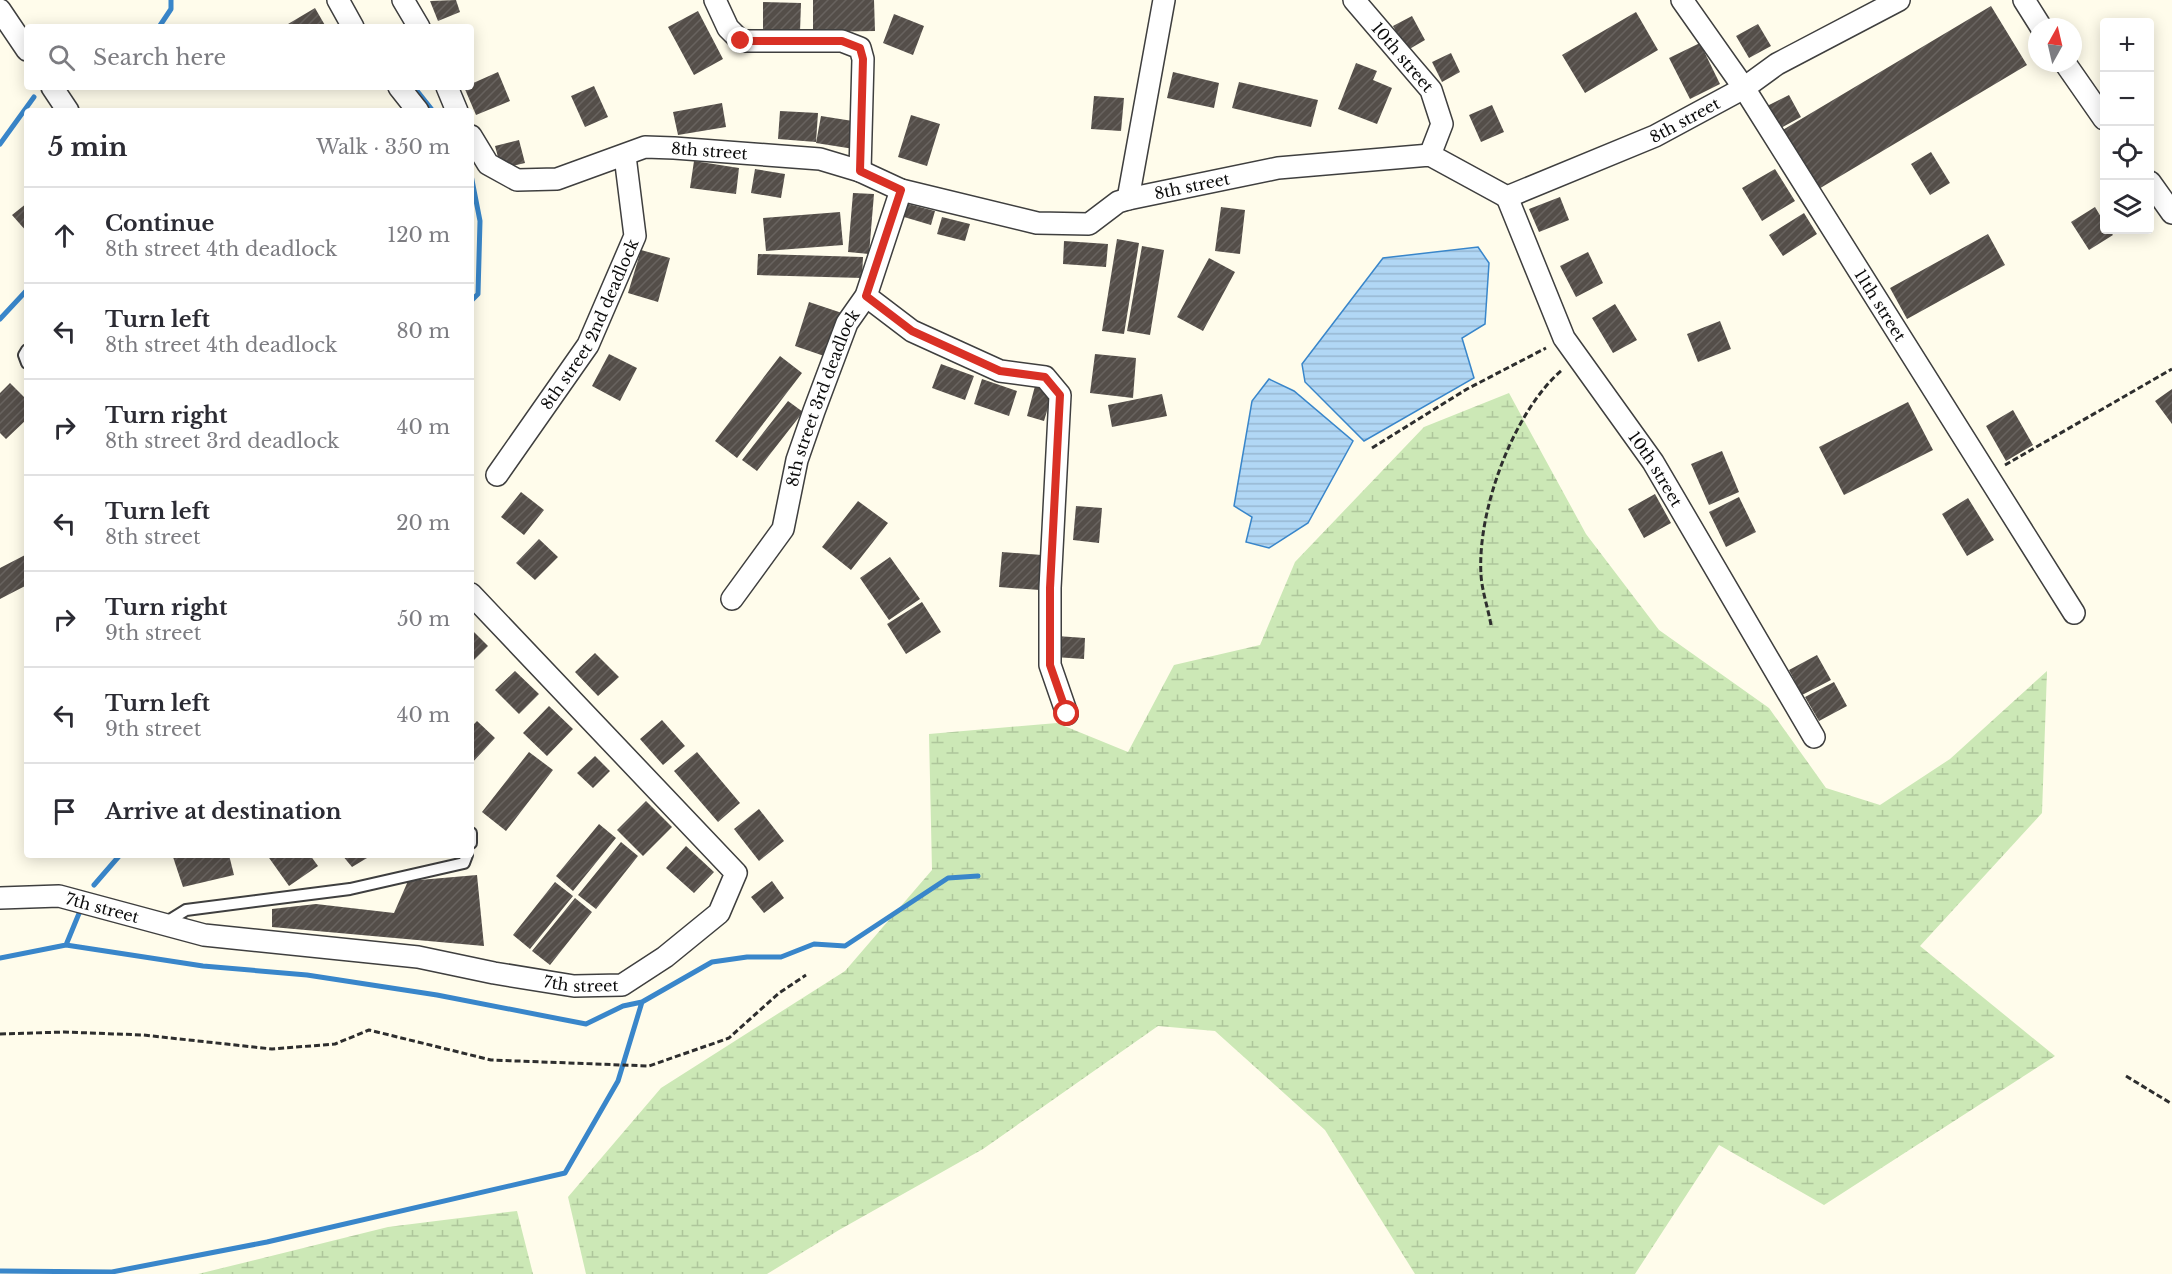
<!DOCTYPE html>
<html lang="en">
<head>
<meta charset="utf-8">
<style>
	body { margin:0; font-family:"Libre Baskerville",serif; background:#f2f2f3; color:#2b2b33 }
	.controls { position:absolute; right:18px; top:18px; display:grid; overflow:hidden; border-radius:6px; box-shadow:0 3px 15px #0003 }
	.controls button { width:54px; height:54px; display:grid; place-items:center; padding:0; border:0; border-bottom:2px solid #e1e1e2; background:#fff; color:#2b2b33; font:30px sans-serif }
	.compass { position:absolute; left:2028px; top:18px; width:54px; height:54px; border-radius:50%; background:#fff; box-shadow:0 3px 15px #0003; rotate:8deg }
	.stop { position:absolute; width:18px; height:18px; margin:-14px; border:4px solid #d93025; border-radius:50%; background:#fff }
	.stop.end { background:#d93025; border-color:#fff; box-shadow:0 2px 6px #0008 }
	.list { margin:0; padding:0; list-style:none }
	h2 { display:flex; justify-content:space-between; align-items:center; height:78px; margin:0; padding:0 24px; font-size:26px }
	h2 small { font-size:20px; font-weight:400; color:#7c7c81 }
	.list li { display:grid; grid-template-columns:39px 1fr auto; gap:18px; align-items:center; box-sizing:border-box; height:96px; padding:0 24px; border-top:2px solid #e1e1e2 }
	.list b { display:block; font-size:22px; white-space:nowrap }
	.list p { margin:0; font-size:20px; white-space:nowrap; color:#7c7c81 }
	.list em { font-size:20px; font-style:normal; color:#7c7c81 }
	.icon { flex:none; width:33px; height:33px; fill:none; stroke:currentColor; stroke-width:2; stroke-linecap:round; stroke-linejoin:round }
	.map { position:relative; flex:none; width:2172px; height:1274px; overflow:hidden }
	.search { position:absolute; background:#fff; box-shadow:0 3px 15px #0003; left:24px; top:24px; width:450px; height:66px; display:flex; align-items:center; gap:15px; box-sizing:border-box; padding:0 21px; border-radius:6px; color:#7c7c81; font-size:22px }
	.panel { position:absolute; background:#fff; box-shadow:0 3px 15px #0003; left:24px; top:108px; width:450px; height:750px; border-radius:6px }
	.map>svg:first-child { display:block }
	.wetland { fill:url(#wetland-marsh) }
	.water { fill:url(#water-rules); stroke:#3986ca; stroke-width:1.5 }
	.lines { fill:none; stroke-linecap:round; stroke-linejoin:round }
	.stream { stroke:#3986ca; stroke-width:5 }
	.building { fill:url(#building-hatch) }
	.service-casing { stroke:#3f3f3f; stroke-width:14 }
	.minor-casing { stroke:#3f3f3f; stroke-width:24 }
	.path { stroke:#2e2e2e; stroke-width:3; stroke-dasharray:6 3; stroke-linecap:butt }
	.service { stroke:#fff; stroke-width:10 }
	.minor { stroke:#fff; stroke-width:21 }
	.route { stroke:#d93025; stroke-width:8 }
	.labels { text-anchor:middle; stroke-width:6; stroke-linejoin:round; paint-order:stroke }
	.street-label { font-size:16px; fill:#0c0c0c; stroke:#fff }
</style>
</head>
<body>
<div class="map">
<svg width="2172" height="1274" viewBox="0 0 2172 1274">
	<defs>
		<pattern id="wetland-marsh" width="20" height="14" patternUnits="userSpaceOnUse" patternTransform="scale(1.5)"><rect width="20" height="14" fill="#cce8b6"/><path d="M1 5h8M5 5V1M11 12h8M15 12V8" fill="none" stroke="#aec69b"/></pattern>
		<pattern id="water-rules" width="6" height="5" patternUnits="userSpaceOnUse" patternTransform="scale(1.5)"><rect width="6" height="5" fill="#b1d7f5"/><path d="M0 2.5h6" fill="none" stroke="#97b7d1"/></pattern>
		<pattern id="building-hatch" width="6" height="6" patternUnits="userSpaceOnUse" patternTransform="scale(1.5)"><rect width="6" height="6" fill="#544e49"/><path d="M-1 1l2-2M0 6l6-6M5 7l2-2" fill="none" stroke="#68635f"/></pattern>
	</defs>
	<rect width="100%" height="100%" fill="#fffceb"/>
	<path class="wetland" d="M1509 393 1586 534 1659 630 1769 708 1826 788 1880 805 1950 759 2047 671 2042 813 1920 946 2055 1056 1824 1205 1719 1145 1635 1274H1415L1325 1130 1215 1031 1158 1026 983 1149 839 1230 767 1274H586L568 1197 661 1088 845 971 932 870 929 734 1057 723 1128 752 1174 665 1260 645 1295 562 1424 427Z
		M517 1211 533 1274H198L388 1227Z"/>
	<path class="water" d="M1478 247 1489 263 1485 324 1462 338 1474 378 1364 441 1305 382 1302 364 1383 258Z
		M1269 379 1294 391 1353 441 1308 523 1269 548 1246 542 1252 517 1234 506 1252 401Z"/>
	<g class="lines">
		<path class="stream" d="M159 27 171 9V0
			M414 87 433 111
			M0 144 34 97
			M471 175 480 221 478 294 471 301
			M0 319 27 290
			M94 885 120 855
			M66 945 80 911
			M0 958 66 945 203 966 307 975 437 995 586 1024 623 1006 642 1002 712 962 747 957H781L814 944 845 946 948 878 978 876
			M0 1271 112 1272 267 1242 565 1173 618 1081 642 1002"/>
	</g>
	<path class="building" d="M456 0 460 12 438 21 430 1Z
		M813 0H874L875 31 813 32Z
		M763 2 801 3 800 32H763Z
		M1991 6 2027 65 1817 190 1781 131Z
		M315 8 326 27H283Z
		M698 11 723 59 694 75 668 27Z
		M1636 12 1658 50 1585 93 1562 55Z
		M894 14 924 26 913 55 883 43Z
		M1412 16 1425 40 1406 51 1393 26Z
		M1758 24 1771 46 1749 58 1736 36Z
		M1700 43 1720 84 1690 99 1669 58Z
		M1451 53 1460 72 1442 82 1432 62Z
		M1356 63 1377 71 1373 80 1392 88 1377 124 1338 109Z
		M498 72 510 101 476 115 464 87H471V84Z
		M1173 72 1219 83 1214 108 1167 98Z
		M1239 82 1318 100 1311 127 1232 108Z
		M594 86 608 117 585 127 571 96Z
		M1789 95 1801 117 1779 129 1767 106Z
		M1094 96 1124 98 1121 131 1091 129Z
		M722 103 726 127 678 135 673 112Z
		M1492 105 1504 132 1481 142 1469 115Z
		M780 111 818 113 816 142 778 139Z
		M911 115 940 124 927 166 898 157Z
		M821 116 859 122 854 149 816 143Z
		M519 140 525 163 508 167 499 161 495 146Z
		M1931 152 1950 183 1930 195 1911 164Z
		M694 161 739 168 736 194 690 188Z
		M755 169 785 174 781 198 751 193Z
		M1775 169 1795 201 1762 221 1742 188Z
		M853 193 874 194 869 254 848 252Z
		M1560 197 1569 220 1539 232 1529 209Z
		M27 203V232L12 215Z
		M908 204 935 211 931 225 904 217Z
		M1221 207 1245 210 1240 254 1215 251Z
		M2095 207 2104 222V230H2109L2113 235 2089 250 2071 222Z
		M840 212 843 245 766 251 763 218Z
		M1804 213 1817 234 1783 256 1769 235Z
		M942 217 970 224 965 241 937 234Z
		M1988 234 2005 265 1907 319 1890 288Z
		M1117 239 1139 243 1124 334 1102 331Z
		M1064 241 1108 244 1106 267 1063 264Z
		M1142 246 1164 250 1150 335 1127 331Z
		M641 250 670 258 658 302 628 293Z
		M1588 252 1603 283 1576 297 1560 266Z
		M758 254 863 257 862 278 757 275Z
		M1209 258 1235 272 1203 331 1177 317Z
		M809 302 845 314 830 358 795 346Z
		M1615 304 1637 340 1613 353 1592 318Z
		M1720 321 1731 349 1698 362 1687 334Z
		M609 354 637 368 620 401 592 386Z
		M1095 354 1136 358 1133 398 1090 393Z
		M780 356 802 373 737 458 715 441Z
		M941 364 974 376 965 400 932 388Z
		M982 379 1017 391 1009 416 974 404Z
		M10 383 27 400V419L6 439 0 433V393Z
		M1035 386 1053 391 1044 421 1027 416Z
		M2172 389V424L2155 401Z
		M1162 394 1167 416 1112 427 1108 405Z
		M788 401 803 412 757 471 742 460Z
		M1908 402 1933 450 1844 495 1819 447Z
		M2013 410 2033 445 2006 461 1986 426Z
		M1722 451 1739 492 1709 505 1691 464Z
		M521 492 544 510 524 535 501 517Z
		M1655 494 1671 523 1644 538 1628 509Z
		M1739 497 1756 532 1726 547 1709 512Z
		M1968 498 1994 540 1967 556 1942 514Z
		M858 501 888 523 851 570 822 547Z
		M1076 506 1102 508 1099 543 1073 540Z
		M539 539 558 557 535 580 516 563Z
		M1002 552 1042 555 1040 590 999 587Z
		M27 554V585L0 599V568Z
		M890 557 920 599 889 620 860 578Z
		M922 602 941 632 906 654 887 624Z
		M471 629 488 646 471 663Z
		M1057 636 1085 638 1084 659 1055 657Z
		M595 653 619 677 598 696 575 672Z
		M1817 655 1831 680 1802 695 1789 670Z
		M515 671 539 694 519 714 495 690Z
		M1834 682 1847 706 1819 721 1805 697Z
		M549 706 573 729 547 756 523 733Z
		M662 720 685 746 663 765 640 739Z
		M477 721 495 738 471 764V727Z
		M529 752 553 770 506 831 482 812Z
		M697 752 740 803 718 822 674 771Z
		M595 756 610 771 593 788 577 773Z
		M646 801 672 827 643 856 617 830Z
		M759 809 784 841 759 861 734 829Z
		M599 824 616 838 573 891 556 876Z
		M621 842 638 856 596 909 578 895Z
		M686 846 714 872 694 893 666 868Z
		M175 855H229L234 875 183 887 173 857Z
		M267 855H310L318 866 289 886Z
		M342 855H372L352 867Z
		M477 875 484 946 272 927V909L316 904 394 913 408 881Z
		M772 881 784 898 764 913 751 897Z
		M555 882 573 896 530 949 513 935Z
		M575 898 592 912 550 965 532 951Z"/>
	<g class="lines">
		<defs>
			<path id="service" d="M27 350 24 355 27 363
				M471 833V843
				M165 923 186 910 350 889 464 863 467 855"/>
			<g id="minor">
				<path d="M338 0 353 27"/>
				<path d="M403 0 419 27"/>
				<path d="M715 0 728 28 741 41H842L860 48 863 59 860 171"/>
				<path id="s1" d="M1354 0 1431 90 1442 124 1430 155"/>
				<path id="s2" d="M1682 0 1744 88 2074 613"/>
				<path d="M2024 0 2041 27"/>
				<path d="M0 10 27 50"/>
				<path d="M2065 63 2104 119"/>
				<path d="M52 87 68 111"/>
				<path d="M399 87 418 111"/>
				<path d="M447 87 457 111"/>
				<path id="s3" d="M471 136 488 164 517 180 557 179 645 147 674 148 820 159 860 171 901 190 1037 223 1089 224 1118 202 1128 199 1278 168 1430 155 1507 197 1655 136 1744 88 1777 64 1899 0"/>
				<path d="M2150 182 2172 213"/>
				<path id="s4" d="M1507 197 1564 338 1653 462 1814 737"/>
				<path d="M1128 199 1164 0"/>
				<path d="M866 296 912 331 1000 371 1045 377 1060 395 1050 588V665L1067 714"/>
				<path id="s5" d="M497 475 588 345 635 236 625 156"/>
				<path id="s6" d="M732 599 783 529 797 460 814 411 847 323 866 296 901 190"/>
				<path id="s7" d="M0 898 59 896 204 935 418 957 494 973 574 986 622 985 665 957 719 913 736 873 471 594"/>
			</g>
		</defs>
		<use href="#service" class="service-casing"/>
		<use href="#minor" class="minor-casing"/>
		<path class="path" d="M1372 448 1467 389 1546 348
			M2005 465 2172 369
			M1491 625C1488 608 1482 591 1481 575 1477 511 1513 412 1562 370
			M0 1034 64 1032 143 1035 272 1049 335 1044 369 1030 491 1060 649 1066 729 1038 779 993 806 975
			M2126 1076 2172 1104"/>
		<use href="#service" class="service"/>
		<use href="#minor" class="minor"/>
	</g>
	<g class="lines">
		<path class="route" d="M741 41H842L860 48 863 59 860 171 901 190 866 296 912 331 1000 371 1045 377 1060 395 1050 588V665L1067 714"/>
	</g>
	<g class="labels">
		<g class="street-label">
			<text dy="6" stroke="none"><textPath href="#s1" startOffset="75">10th street</textPath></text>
			<text dy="6" stroke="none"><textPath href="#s3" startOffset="1288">8th street</textPath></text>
			<text dy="6" stroke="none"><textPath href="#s3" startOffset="264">8th street</textPath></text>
			<text dy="6" stroke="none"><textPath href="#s3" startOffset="766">8th street</textPath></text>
			<text dy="6" stroke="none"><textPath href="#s2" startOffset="364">11th street</textPath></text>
			<text dy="6" stroke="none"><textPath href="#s5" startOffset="178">8th street 2nd deadlock</textPath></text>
			<text dy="6" stroke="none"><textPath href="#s6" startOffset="224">8th street 3rd deadlock</textPath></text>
			<text dy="6" stroke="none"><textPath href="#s4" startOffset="312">10th street</textPath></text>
			<text dy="6" stroke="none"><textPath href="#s7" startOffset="104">7th street</textPath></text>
			<text dy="6" stroke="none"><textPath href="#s7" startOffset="590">7th street</textPath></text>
		</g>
	</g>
</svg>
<div class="controls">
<button>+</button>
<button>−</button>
<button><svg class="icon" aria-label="locate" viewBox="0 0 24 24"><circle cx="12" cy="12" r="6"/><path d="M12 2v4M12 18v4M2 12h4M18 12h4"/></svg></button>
<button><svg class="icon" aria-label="layers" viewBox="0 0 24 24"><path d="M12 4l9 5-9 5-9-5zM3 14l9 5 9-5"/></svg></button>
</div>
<svg class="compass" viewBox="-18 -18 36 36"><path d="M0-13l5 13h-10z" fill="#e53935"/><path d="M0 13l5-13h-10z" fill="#7c7c81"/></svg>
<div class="stop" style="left:1067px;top:714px"></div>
<div class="stop end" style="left:741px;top:41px"></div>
<div class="search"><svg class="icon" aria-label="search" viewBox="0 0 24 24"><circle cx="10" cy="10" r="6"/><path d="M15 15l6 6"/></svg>Search here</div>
<section class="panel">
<h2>5 min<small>Walk · 350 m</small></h2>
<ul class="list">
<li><svg class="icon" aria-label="ahead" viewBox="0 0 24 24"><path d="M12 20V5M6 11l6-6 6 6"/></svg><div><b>Continue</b><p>8th street 4th deadlock</p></div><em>120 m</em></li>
<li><svg class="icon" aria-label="left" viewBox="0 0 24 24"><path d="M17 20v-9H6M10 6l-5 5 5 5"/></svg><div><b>Turn left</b><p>8th street 4th deadlock</p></div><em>80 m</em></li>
<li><svg class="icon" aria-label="right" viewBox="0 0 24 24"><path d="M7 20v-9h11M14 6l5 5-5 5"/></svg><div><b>Turn right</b><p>8th street 3rd deadlock</p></div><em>40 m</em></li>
<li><svg class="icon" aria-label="left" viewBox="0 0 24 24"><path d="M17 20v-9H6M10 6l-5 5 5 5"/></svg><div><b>Turn left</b><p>8th street</p></div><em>20 m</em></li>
<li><svg class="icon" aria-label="right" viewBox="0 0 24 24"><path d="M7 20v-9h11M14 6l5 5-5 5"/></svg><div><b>Turn right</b><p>9th street</p></div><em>50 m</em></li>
<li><svg class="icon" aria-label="left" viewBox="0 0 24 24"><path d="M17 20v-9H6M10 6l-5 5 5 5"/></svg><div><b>Turn left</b><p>9th street</p></div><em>40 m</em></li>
<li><svg class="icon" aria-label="arrive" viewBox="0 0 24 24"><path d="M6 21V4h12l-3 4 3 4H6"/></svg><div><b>Arrive at destination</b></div></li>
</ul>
</section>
</div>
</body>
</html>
